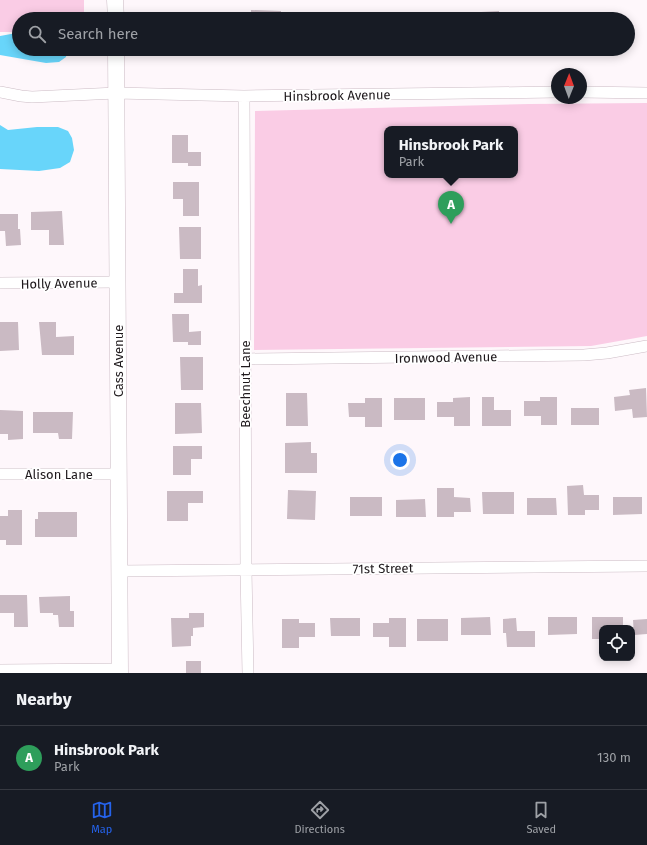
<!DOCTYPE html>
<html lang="en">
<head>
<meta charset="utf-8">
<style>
	body { margin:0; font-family:"Fira Sans",sans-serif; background:#20242c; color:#f1f3f6 }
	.controls { position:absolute; right:12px; bottom:12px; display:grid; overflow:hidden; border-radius:8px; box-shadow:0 2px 10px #0003 }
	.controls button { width:36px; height:36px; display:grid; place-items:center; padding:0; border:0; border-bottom:1px solid #363941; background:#171b24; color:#f1f3f6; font:20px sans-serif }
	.compass { position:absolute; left:551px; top:68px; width:36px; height:36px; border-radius:50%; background:#171b24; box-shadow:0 2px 10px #0003; rotate:1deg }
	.you { position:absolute; left:400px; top:460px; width:14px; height:14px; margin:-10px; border:3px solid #fff; border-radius:50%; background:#1a73e8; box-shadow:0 0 0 6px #1a73e833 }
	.badge { display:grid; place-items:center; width:26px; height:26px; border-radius:50%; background:#2563eb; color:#fff; font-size:13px; font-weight:700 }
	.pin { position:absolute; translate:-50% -33px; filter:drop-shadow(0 1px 2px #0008) }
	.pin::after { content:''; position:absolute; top:21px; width:14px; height:12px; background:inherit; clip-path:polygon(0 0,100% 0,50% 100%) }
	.popup { position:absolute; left:384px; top:126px; width:134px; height:52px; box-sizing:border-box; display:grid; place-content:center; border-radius:8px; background:#171b24; filter:drop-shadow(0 1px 3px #0005); font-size:13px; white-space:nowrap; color:#9ea1a6 }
	.popup b { font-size:15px; color:#f1f3f6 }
	.popup::after { content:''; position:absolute; left:50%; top:100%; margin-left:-8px; border:8px solid transparent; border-top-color:#171b24 }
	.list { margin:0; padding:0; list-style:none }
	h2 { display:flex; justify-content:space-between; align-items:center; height:52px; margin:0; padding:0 16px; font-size:17px }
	h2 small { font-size:13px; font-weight:400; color:#9ea1a6 }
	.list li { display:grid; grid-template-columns:26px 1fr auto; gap:12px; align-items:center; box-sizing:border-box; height:64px; padding:0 16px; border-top:1px solid #363941 }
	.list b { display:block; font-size:15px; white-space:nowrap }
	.list p { margin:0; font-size:13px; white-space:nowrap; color:#9ea1a6 }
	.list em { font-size:13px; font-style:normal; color:#9ea1a6 }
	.icon { flex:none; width:22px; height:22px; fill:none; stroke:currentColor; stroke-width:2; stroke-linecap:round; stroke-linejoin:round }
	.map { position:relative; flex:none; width:647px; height:673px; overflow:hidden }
	.search { position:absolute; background:#171b24; box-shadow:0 2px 10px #0003; left:12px; right:12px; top:12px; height:44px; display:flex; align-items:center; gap:10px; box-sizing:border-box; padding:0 14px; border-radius:22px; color:#9ea1a6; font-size:15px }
	.sheet { height:116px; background:#171b24 }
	nav { display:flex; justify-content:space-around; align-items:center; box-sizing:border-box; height:56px; border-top:1px solid #363941; background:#171b24; font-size:11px; color:#9ea1a6 }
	nav a { display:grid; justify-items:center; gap:2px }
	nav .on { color:#2563eb }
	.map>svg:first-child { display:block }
	.green { fill:#facce5; fill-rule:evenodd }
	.water { fill:#68d5fa }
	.building { fill:#cabac3 }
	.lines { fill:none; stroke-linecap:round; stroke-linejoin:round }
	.street-casing { stroke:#ccbcc5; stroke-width:12 }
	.secondary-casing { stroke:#ccbcc5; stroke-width:17 }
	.street { stroke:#fff; stroke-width:11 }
	.secondary { stroke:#fff; stroke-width:16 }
	.labels { text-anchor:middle; stroke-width:3.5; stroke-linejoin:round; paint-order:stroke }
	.street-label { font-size:13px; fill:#1e191c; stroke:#fff }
</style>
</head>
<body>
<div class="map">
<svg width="647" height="673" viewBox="0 0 647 673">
	<rect width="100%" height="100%" fill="#fef7fb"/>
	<path class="green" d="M0 0H84V19H19V32H0Z
		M647 103V336L591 346 254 350 255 111 529 104ZM387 129H515V175H387Z"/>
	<path class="water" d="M11 34H19V49H67L66 57 59 62 46 63 0 55V36Z
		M0 125 8 130 37 127H58L68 131 72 138 74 150 70 162 60 168 39 171 0 169Z"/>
	<path class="building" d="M251 10 281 11V19H251Z
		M499 11V19H481V12Z
		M597 17H614V19H597Z
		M628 26H631V42H628Z
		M172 135H188V152H201V166H188V163H172Z
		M173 182H199V216H183V199H173Z
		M62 211 64 245H49V230H31V212Z
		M0 214H18V229H20L21 245 6 246 5 231H0Z
		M179 227H201V259H180Z
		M183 269H198V286L202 285V303H174V293H183Z
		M172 314H189V332L201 331V345H188V342H173Z
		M0 322H18L19 350 0 351Z
		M39 322H56V337L74 336V355H42Z
		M180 357H203V390H181Z
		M646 388 647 417 633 418 632 409 615 411 614 397 630 395 629 390Z
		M286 393H307L308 426H286Z
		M470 397V426H454V417H437V402H453V398Z
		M482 397H494V410H511V426H482Z
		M540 397H557V425H541V416H524V401H540Z
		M365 398H382V427H365V417H349L348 403H365Z
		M394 398H425V420H394Z
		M175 403H201L202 433 175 434Z
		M571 408H599V425H571Z
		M0 410 23 411V439L8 440V434H0Z
		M33 412H73L72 439H59L58 433H33Z
		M311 442V453H317V473H285V443Z
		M173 446H202V459H191V475H173Z
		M583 485 584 495H599V510H585V515H568L567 486Z
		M437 488H454V497L470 498 471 512H454V517H437Z
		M288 490 316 491 315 520 287 519Z
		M167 491H203V503H188V521H167Z
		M482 492H514V514H483Z
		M350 497H382V516H350Z
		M613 497H642V514L613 515Z
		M527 498H556L557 515H527Z
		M425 499 426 517H396V500Z
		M8 510H22V545H6V540H0V516H8Z
		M38 512H77V537H35V519H38Z
		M0 595H27L28 627H14V613H0Z
		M70 596V611H74V627H59L58 615H53V613H40L39 597Z
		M189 613H204V627L193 628V636H191V646L172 647 171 618H189Z
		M490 617 491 635H461V618Z
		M548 617H577V634L548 635Z
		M592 617H623V628H602V639H592Z
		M330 618H360V636H331Z
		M389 618H406V647H389V637H373V623H389Z
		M516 618 517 631H535V647H507L506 633H503V619Z
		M282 619H299V623H315V637H299V648H282Z
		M417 619H448V641H417Z
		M647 619V634L634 635 633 620Z
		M186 661H201V673H186Z"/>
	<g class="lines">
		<defs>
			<path id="street" d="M0 92 21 96 32 97 116 93 244 96 557 92
				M581 92 647 93
				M244 96 246 570 248 673
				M0 283 117 282
				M245 359 584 355 607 353 647 346
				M0 474H118
				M119 571 647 566
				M0 670 120 669"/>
			<path id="secondary" d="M115 0 116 19
				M116 49 120 673"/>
		</defs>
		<use href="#street" class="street-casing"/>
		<use href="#secondary" class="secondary-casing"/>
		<use href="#street" class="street"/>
		<use href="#secondary" class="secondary"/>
	</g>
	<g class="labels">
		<g class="street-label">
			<text transform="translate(337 95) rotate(-1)" y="5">Hinsbrook Avenue</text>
			<text transform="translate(59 283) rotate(-1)" y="5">Holly Avenue</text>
			<text transform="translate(446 357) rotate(-1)" y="5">Ironwood Avenue</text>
			<text transform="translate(118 361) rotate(-90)" y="5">Cass Avenue</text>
			<text transform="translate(245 384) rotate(-90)" y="5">Beechnut Lane</text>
			<text x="59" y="479">Alison Lane</text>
			<text transform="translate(383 568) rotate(-1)" y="5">71st Street</text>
		</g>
	</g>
</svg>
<div class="controls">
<button><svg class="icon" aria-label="locate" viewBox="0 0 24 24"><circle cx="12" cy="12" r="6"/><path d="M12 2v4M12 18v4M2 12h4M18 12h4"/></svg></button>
</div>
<svg class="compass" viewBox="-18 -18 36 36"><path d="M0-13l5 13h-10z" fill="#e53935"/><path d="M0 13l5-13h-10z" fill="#9ea1a6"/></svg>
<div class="you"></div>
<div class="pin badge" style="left:451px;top:224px;background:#2e9e5b">A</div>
<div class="popup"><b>Hinsbrook Park</b>Park</div>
<div class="search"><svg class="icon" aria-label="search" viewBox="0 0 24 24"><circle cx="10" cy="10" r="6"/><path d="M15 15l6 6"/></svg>Search here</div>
</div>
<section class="sheet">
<h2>Nearby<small></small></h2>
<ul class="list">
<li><span class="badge" style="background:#2e9e5b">A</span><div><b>Hinsbrook Park</b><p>Park</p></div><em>130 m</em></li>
</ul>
</section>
<nav>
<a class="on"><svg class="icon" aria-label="map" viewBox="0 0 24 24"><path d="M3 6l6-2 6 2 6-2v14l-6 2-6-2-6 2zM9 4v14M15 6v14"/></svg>Map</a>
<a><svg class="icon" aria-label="directions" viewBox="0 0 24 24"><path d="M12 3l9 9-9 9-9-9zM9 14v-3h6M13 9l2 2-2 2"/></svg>Directions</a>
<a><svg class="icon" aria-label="saved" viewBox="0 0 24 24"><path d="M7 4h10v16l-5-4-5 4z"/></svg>Saved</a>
</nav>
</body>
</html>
